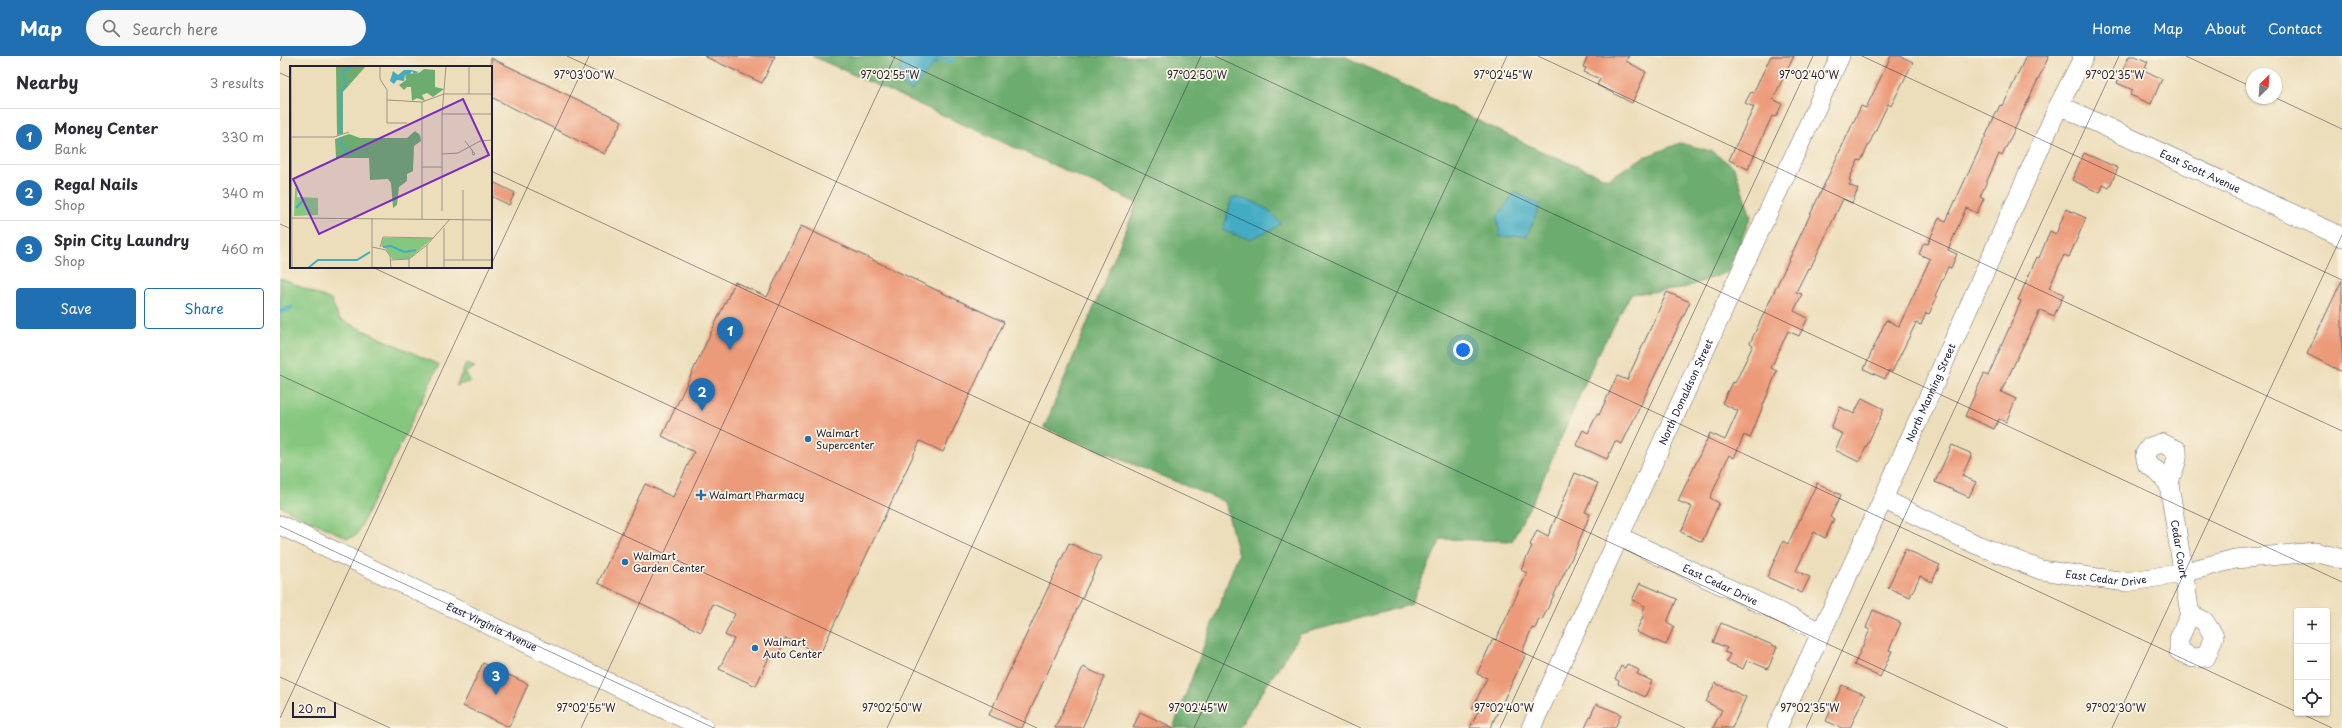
<!DOCTYPE html>
<html lang="en">
<head>
<meta charset="utf-8">
<style>
	body { margin:0; font-family:"Playpen Sans",sans-serif; background:#f7f7f7; color:#2b2b33 }
	.controls { position:absolute; right:12px; bottom:12px; display:grid; overflow:hidden; border-radius:4px; box-shadow:0 1px 3px #0004 }
	.controls button { width:36px; height:36px; display:grid; place-items:center; padding:0; border:0; border-bottom:1px solid #e1e1e2; background:#fff; color:#2b2b33; font:20px sans-serif }
	.compass { position:absolute; left:1966px; top:12px; width:36px; height:36px; border-radius:50%; background:#fff; box-shadow:0 1px 3px #0004; rotate:25deg }
	.scale { position:absolute; left:12px; bottom:10px; width:44px; box-sizing:border-box; padding-left:4px; border:2px solid #22223b; border-top:0; font-size:11px; line-height:14px; white-space:nowrap; color:#22223b; -webkit-text-stroke:3px #fcf5e5; paint-order:stroke }
	.you { position:absolute; left:1183px; top:294px; width:14px; height:14px; margin:-10px; border:3px solid #fff; border-radius:50%; background:#1a73e8; box-shadow:0 0 0 6px #1a73e833 }
	.badge { display:grid; place-items:center; width:26px; height:26px; border-radius:50%; background:#1f6fb2; color:#fff; font-size:13px; font-weight:700 }
	.pin { position:absolute; translate:-50% -33px; filter:drop-shadow(0 1px 2px #0008) }
	.pin::after { content:''; position:absolute; top:21px; width:14px; height:12px; background:inherit; clip-path:polygon(0 0,100% 0,50% 100%) }
	.list { margin:0; padding:0; list-style:none }
	h2 { display:flex; justify-content:space-between; align-items:center; height:52px; margin:0; padding:0 16px; font-size:17px }
	h2 small { font-size:13px; font-weight:400; color:#7c7c81 }
	.list li { display:grid; grid-template-columns:26px 1fr auto; gap:12px; align-items:center; box-sizing:border-box; height:56px; padding:0 16px; border-top:1px solid #e1e1e2 }
	.list b { display:block; font-size:15px; white-space:nowrap }
	.list p { margin:0; font-size:13px; white-space:nowrap; color:#7c7c81 }
	.list em { font-size:13px; font-style:normal; color:#7c7c81 }
	.actions { display:flex; gap:8px; padding:12px 16px }
	.actions a { flex:1; padding:9px 0; border:1px solid #1f6fb2; border-radius:4px; text-align:center; font-size:14px; color:#1f6fb2 }
	.actions .main { background:#1f6fb2; color:#fff }
	.icon { flex:none; width:22px; height:22px; fill:none; stroke:currentColor; stroke-width:2; stroke-linecap:round; stroke-linejoin:round }
	.map { position:relative; flex:none; width:2062px; height:672px; overflow:hidden }
	header { display:flex; align-items:center; gap:24px; box-sizing:border-box; height:56px; padding:0 20px; background:#1f6fb2; color:#fff }
	header strong { font-size:19px }
	nav { display:flex; gap:22px; margin-inline-start:auto; font-size:14px }
	.search { width:280px; height:36px; background:#f7f7f7; display:flex; align-items:center; gap:10px; box-sizing:border-box; padding:0 14px; border-radius:22px; color:#7c7c81; font-size:15px }
	main { display:flex }
	aside { flex:1; background:#fff }
	.map>svg:first-child { display:block }
	.green { fill:#86c77f; stroke:#54745d }
	.forest { fill:#6cac6e; stroke:#476754 }
	.water { fill:#43acc3; stroke:#32677f }
	.lines { fill:none; stroke-linecap:round; stroke-linejoin:round }
	.stream { stroke:#43acc3; stroke-width:4.5 }
	.building { fill:#ec9b7a }
	.minor-casing { stroke:#696468; stroke-width:20 }
	.minor { stroke:#fff; stroke-width:19 }
	.ticks { fill:none; stroke:#22223b; stroke-width:1; stroke-opacity:0.45 }
	.poi-dot { fill:#1f6fb2; stroke:#fcf5e5; stroke-width:1.5 }
	.labels { text-anchor:middle; stroke-width:3.5; stroke-linejoin:round; paint-order:stroke }
	.street-label { font-size:10px; fill:#22223b; stroke:#fcf5e5 }
	.poi-label { font-size:10px; fill:#22223b; stroke:#fcf5e5; text-anchor:start }
	.inset-river { fill:none; stroke:#43acc3; stroke-width:2 }
	.inset-road { fill:none; stroke:#9c9388; stroke-width:1 }
	.view { fill:#7b2cbf; fill-opacity:0.15; stroke:#7b2cbf; stroke-width:2 }
	.inset-edge { fill:none; stroke:#22223b; stroke-width:2 }
	.ticks-label { font-size:10px; text-anchor:middle; fill:#22223b; stroke:#fcf5e5; stroke-width:3.5; stroke-linejoin:round; paint-order:stroke }
</style>
</head>
<body>
<header>
<strong>Map</strong>
<div class="search"><svg class="icon" aria-label="search" viewBox="0 0 24 24"><circle cx="10" cy="10" r="6"/><path d="M15 15l6 6"/></svg>Search here</div>
<nav><a>Home</a><a>Map</a><a>About</a><a>Contact</a></nav>
</header>
<main>
<aside>
<h2>Nearby<small>3 results</small></h2>
<ul class="list">
<li><span class="badge">1</span><div><b>Money Center</b><p>Bank</p></div><em>330 m</em></li>
<li><span class="badge">2</span><div><b>Regal Nails</b><p>Shop</p></div><em>340 m</em></li>
<li><span class="badge">3</span><div><b>Spin City Laundry</b><p>Shop</p></div><em>460 m</em></li>
</ul>
<div class="actions"><a class="main">Save</a><a>Share</a></div>
</aside>
<div class="map">
<svg width="2062" height="672" viewBox="0 0 2062 672">
	<rect width="100%" height="100%" fill="#fcf5e5"/>
	<filter id="ink" filterUnits="userSpaceOnUse"><feTurbulence type="fractalNoise" baseFrequency=".025" numOctaves="2"/><feDisplacementMap in="SourceGraphic" scale="8" xChannelSelector="R" yChannelSelector="G"/><feConvolveMatrix kernelMatrix="1 2 1 2 8 2 1 2 1" color-interpolation-filters="sRGB"/></filter>
	<filter id="wash" filterUnits="userSpaceOnUse"><feTurbulence type="fractalNoise" baseFrequency=".012" numOctaves="4" result="noise"/><feDisplacementMap in="SourceGraphic" scale="16" xChannelSelector="R" yChannelSelector="G"/><feGaussianBlur stdDeviation="0.9" result="paint"/><feColorMatrix in="noise" values="0 0 0 0 0 0 0 0 0 0 0 0 0 0 0 0 0 1.4 0 .05"/><feComposite in="paint" operator="in"/></filter>
	<g filter="url(#wash)">
		<rect width="100%" height="100%" fill="#eddebb"/>
		<path class="green" d="M0 222 51 244 59 263 159 309 76 480 67 482 0 450Z
			M186 308 195 311 185 317 191 325 176 330Z"/>
		<path class="forest" d="M532 0H1064L1261 95 1328 123 1362 102 1400 87 1431 95 1454 111 1471 160 1448 216 1401 233 1351 238 1316 302 1260 430 1232 485 1161 483 1130 549 1020 578 959 672H893L958 499 945 446 764 372 857 147Z"/>
		<path class="water" d="M619 0H659V3L631 35 619 26 621 5Z
			M1235 136 1260 149 1247 180 1220 181 1217 161Z
			M952 141C976 145 984 149 1001 167L995 172 970 183 943 175Z"/>
		<g class="lines">
			<path class="stream" d="M659 3 672 5 671 0
				M0 256 11 252"/>
		</g>
		<g id="blocks">
			<path class="building" d="M424 0H495L482 27Z
				M1308 0H1349L1346 5 1366 16 1352 47 1317 29 1320 23 1304 16 1306 12 1303 11Z
				M1491 0H1514L1493 43 1502 48 1496 61 1492 60 1468 113 1449 104 1474 51 1465 47 1471 36 1473 37Z
				M1611 0H1620L1633 6 1611 50 1608 48 1581 105 1578 104 1569 124 1571 125 1569 129 1578 133 1572 147 1563 143 1530 213 1528 212 1516 236 1522 238 1514 255 1528 262 1519 280 1508 275 1491 312 1497 315 1470 382 1464 379 1454 402 1449 399 1430 442 1439 447 1422 486 1401 476 1412 451 1398 445 1430 377 1445 384 1458 355 1442 347 1452 326 1455 327 1473 289 1470 287 1581 50 1586 52Z
				M1746 0H1769L1722 100 1719 98 1700 141 1704 142 1697 157 1686 152 1668 194 1677 198 1671 212 1668 211 1655 240 1657 241 1649 258 1646 257 1641 269 1636 267 1612 316 1609 314 1605 323 1584 313 1606 264 1619 270 1650 203 1639 198 1644 187 1648 188 1659 162 1666 165 1720 49 1723 50Z
				M1849 0H1855L1868 6 1864 14 1882 23 1871 48 1850 39 1853 34 1837 27Z
				M211 2 342 65 325 98 211 41Z
				M1804 97 1838 112 1829 132 1823 129 1820 137 1792 124Z
				M211 125 235 137 229 149 211 140Z
				M1786 153 1806 162 1789 201 1784 199 1769 232 1784 238 1774 260 1760 254 1721 336 1736 343 1726 366 1719 363 1714 373 1685 360 1704 318 1708 320 1741 245 1738 244 1757 201 1759 202 1770 175 1776 178Z
				M521 170 724 266 663 396 640 385 540 598 506 582 497 600 491 597 476 630 439 613 454 583 445 579 455 558 433 548 421 576 318 527 365 428 393 441 414 396 382 380 455 226 487 241Z
				M2062 224V316L2027 298Z
				M1387 236 1410 246 1342 388 1335 385 1327 403 1296 389 1303 374 1308 377 1317 358 1319 359 1337 320 1347 324Z
				M1582 342 1604 353 1579 406 1555 394 1563 378 1551 372 1560 351 1574 358Z
				M1672 389 1692 398 1682 420 1696 426 1689 441 1655 426Z
				M1295 417 1318 427 1305 456 1310 458 1296 493 1262 564 1259 563 1255 573 1252 572 1242 596 1246 598 1210 672H1190L1198 655 1192 653 1207 622 1197 618 1213 583 1216 584 1247 517 1241 514 1252 490 1250 489 1257 474 1268 480Z
				M1537 427 1561 439 1550 461 1554 463 1545 482 1534 476 1516 515 1530 521 1522 537 1487 521 1503 485 1508 488Z
				M789 487 821 501 742 672H738L709 659Z
				M1625 493 1660 509 1652 526 1640 520 1630 541 1608 532Z
				M1360 527 1397 543 1387 566 1394 570 1386 589 1356 576 1364 558 1362 557 1365 550 1352 544Z
				M1593 554 1621 567 1609 594 1612 595 1600 621 1574 609 1590 574 1586 572Z
				M1441 567 1497 591 1488 613 1467 604 1463 613 1446 606 1450 598 1444 596 1447 592 1433 586Z
				M203 607 248 628 229 671 183 650Z
				M1347 608 1359 614 1357 618 1372 625 1365 641 1338 628 1339 625 1335 623 1341 610 1345 612Z
				M803 611 825 621 802 672H775Z
				M1435 627 1466 641 1452 672H1433L1442 654 1426 646Z
				M1562 629 1585 639 1570 672H1562L1546 665Z
				M1316 648 1341 658 1335 672H1305Z
				M860 656 894 672H853Z"/>
		</g>
	</g>
	<g filter="url(#ink)">
		<use href="#blocks" fill-opacity="0" stroke="#696468" stroke-width="1"/>
		<g class="lines">
			<defs>
				<g id="minor">
					<path id="s1" d="M1779 49 2062 181"/>
					<path d="M1882 387 1897 394C1899 407 1891 415 1889 428L1877 415 1867 408 1865 398 1870 391Z"/>
					<path id="s2" d="M1889 428 1910 558 1924 565 1934 580 1926 601 1913 602 1899 595V583L1910 558"/>
					<path id="s3" d="M1603 443 1695 488 1761 514 1846 526 1902 517 1955 503 2035 496 2062 503"/>
					<path id="s4" d="M0 469 424 672"/>
					<path id="s5" d="M1340 481 1541 576"/>
					<path id="s6" d="M1251 672 1560 0"/>
					<path id="s7" d="M1497 672 1603 443 1779 49 1804 0"/>
				</g>
			</defs>
			<use href="#minor" class="minor-casing"/>
			<use href="#minor" class="minor"/>
		</g>
	</g>
	<path class="ticks" d="M287 0 1728 672M611 0 2017 656M935 0 2062 526M1258 0 2062 375M1582 0 2062 224M1906 0 1972 31M0 5 2 0M0 17 11 22M1996 42 2062 73M211 115 1405 672M0 168 11 173M211 209 309 0M92 211 1081 672M0 319 757 672M0 470 434 672M0 621 110 672M2020 657 2052 672M0 662 210 211M301 672 615 0M607 672 921 0M914 672 1227 0M1220 672 1533 0M1526 672 1839 0M1832 672 2062 179"/>
	<g class="poi-dot">
		<circle cx="528" cy="383" r="4"/>
		<path d="M419 433h4v4h4v4h-4v4h-4v-4h-4v-4h4z"/>
		<circle cx="345" cy="506" r="4"/>
		<circle cx="475" cy="592" r="4"/>
	</g>
	<g class="labels">
		<g class="street-label">
			<text dy="4" stroke="none"><textPath href="#s1" startOffset="156">East Scott Avenue</textPath></text>
			<text dy="4" stroke="none"><textPath href="#s6" startOffset="370">North Donaldson Street</textPath></text>
			<text dy="4" stroke="none"><textPath href="#s7" startOffset="369">North Manning Street</textPath></text>
			<text dy="4" stroke="none"><textPath href="#s2" startOffset="66">Cedar Court</textPath></text>
			<text dy="4" stroke="none"><textPath href="#s3" startOffset="239">East Cedar Drive</textPath></text>
			<text dy="4" stroke="none"><textPath href="#s5" startOffset="111">East Cedar Drive</textPath></text>
			<text dy="4" stroke="none"><textPath href="#s4" startOffset="235">East Virginia Avenue</textPath></text>
		</g>
		<g class="poi-label">
			<text x="536" y="381">Walmart<tspan x="536" dy="12">Supercenter</tspan></text>
			<text x="429" y="443">Walmart Pharmacy</text>
			<text x="353" y="504">Walmart<tspan x="353" dy="12">Garden Center</tspan></text>
			<text x="483" y="590">Walmart<tspan x="483" dy="12">Auto Center</tspan></text>
		</g>
	</g>
	<g transform="translate(10 10)">
		<rect width="202" height="202" fill="#eddebb"/>
		<path d="M5 122H8L7 131 28 132V149L4 150ZM93 172H143L119 193H102L96 183 91 180Z" fill="#86c77f"/>
		<path d="M46 0H76L53 26V68L47 69ZM134 3 145 4V21L154 23 143 31 137 27 132 29 135 35 127 32 122 35 121 21H117L114 24 109 19 116 14 115 8 129 7ZM125 65 130 69 131 75 124 80 123 105 117 108V115L109 121 107 139 103 142 101 117 98 113 80 114 79 92H46L45 73 59 68 70 72H117Z" fill="#6cac6e"/>
		<path d="M114 4H121L129 6 124 8 122 5 120 8H115L114 15 107 14 104 18 100 15 103 5 108 9Z" fill="#43acc3"/>
		<path class="inset-river" d="M51 68 50 30 52 23 56 19 52 6 63 0M51 72V79L58 88M6 142 14 133M93 181 101 180 114 186 126 184M18 202 28 194H67L80 186"/>
		<path class="inset-road" d="M1 0 2 202M90 0V13L97 24V57H117M179 28V0M97 34 132 36 154 28H202M132 36V153M152 48H202M1 71H44L59 66M175 75 185 88 183 89 182 85M152 88 168 87 190 75 202 74M132 101H152M152 145V48L156 0M1 152 202 154M82 152V202M154 162V202M82 181 96 184 100 190 101 202M90 181 93 171 143 172M101 194 119 193M154 194H202M173 194V124M119 202V193L137 179 160 153M137 202V179"/>
		<path class="view" d="M173 33 199 89 29 168 3 113Z"/>
		<rect width="202" height="202" class="inset-edge"/>
	</g>
	<g class="ticks-label">
		<text x="304" y="23">97°03'00"W</text>
		<text x="610" y="23">97°02'55"W</text>
		<text x="917" y="23">97°02'50"W</text>
		<text x="1223" y="23">97°02'45"W</text>
		<text x="1529" y="23">97°02'40"W</text>
		<text x="1835" y="23">97°02'35"W</text>
		<text x="306" y="656">97°02'55"W</text>
		<text x="612" y="656">97°02'50"W</text>
		<text x="918" y="656">97°02'45"W</text>
		<text x="1224" y="656">97°02'40"W</text>
		<text x="1530" y="656">97°02'35"W</text>
		<text x="1836" y="656">97°02'30"W</text>
	</g>
</svg>
<div class="controls">
<button>+</button>
<button>−</button>
<button><svg class="icon" aria-label="locate" viewBox="0 0 24 24"><circle cx="12" cy="12" r="6"/><path d="M12 2v4M12 18v4M2 12h4M18 12h4"/></svg></button>
</div>
<svg class="compass" viewBox="-18 -18 36 36"><path d="M0-13l5 13h-10z" fill="#e53935"/><path d="M0 13l5-13h-10z" fill="#7c7c81"/></svg>
<div class="scale">20 m</div>
<div class="you"></div>
<div class="pin badge" style="left:450px;top:294px">1</div>
<div class="pin badge" style="left:422px;top:355px">2</div>
<div class="pin badge" style="left:216px;top:639px">3</div>
</div>
</main>
</body>
</html>
